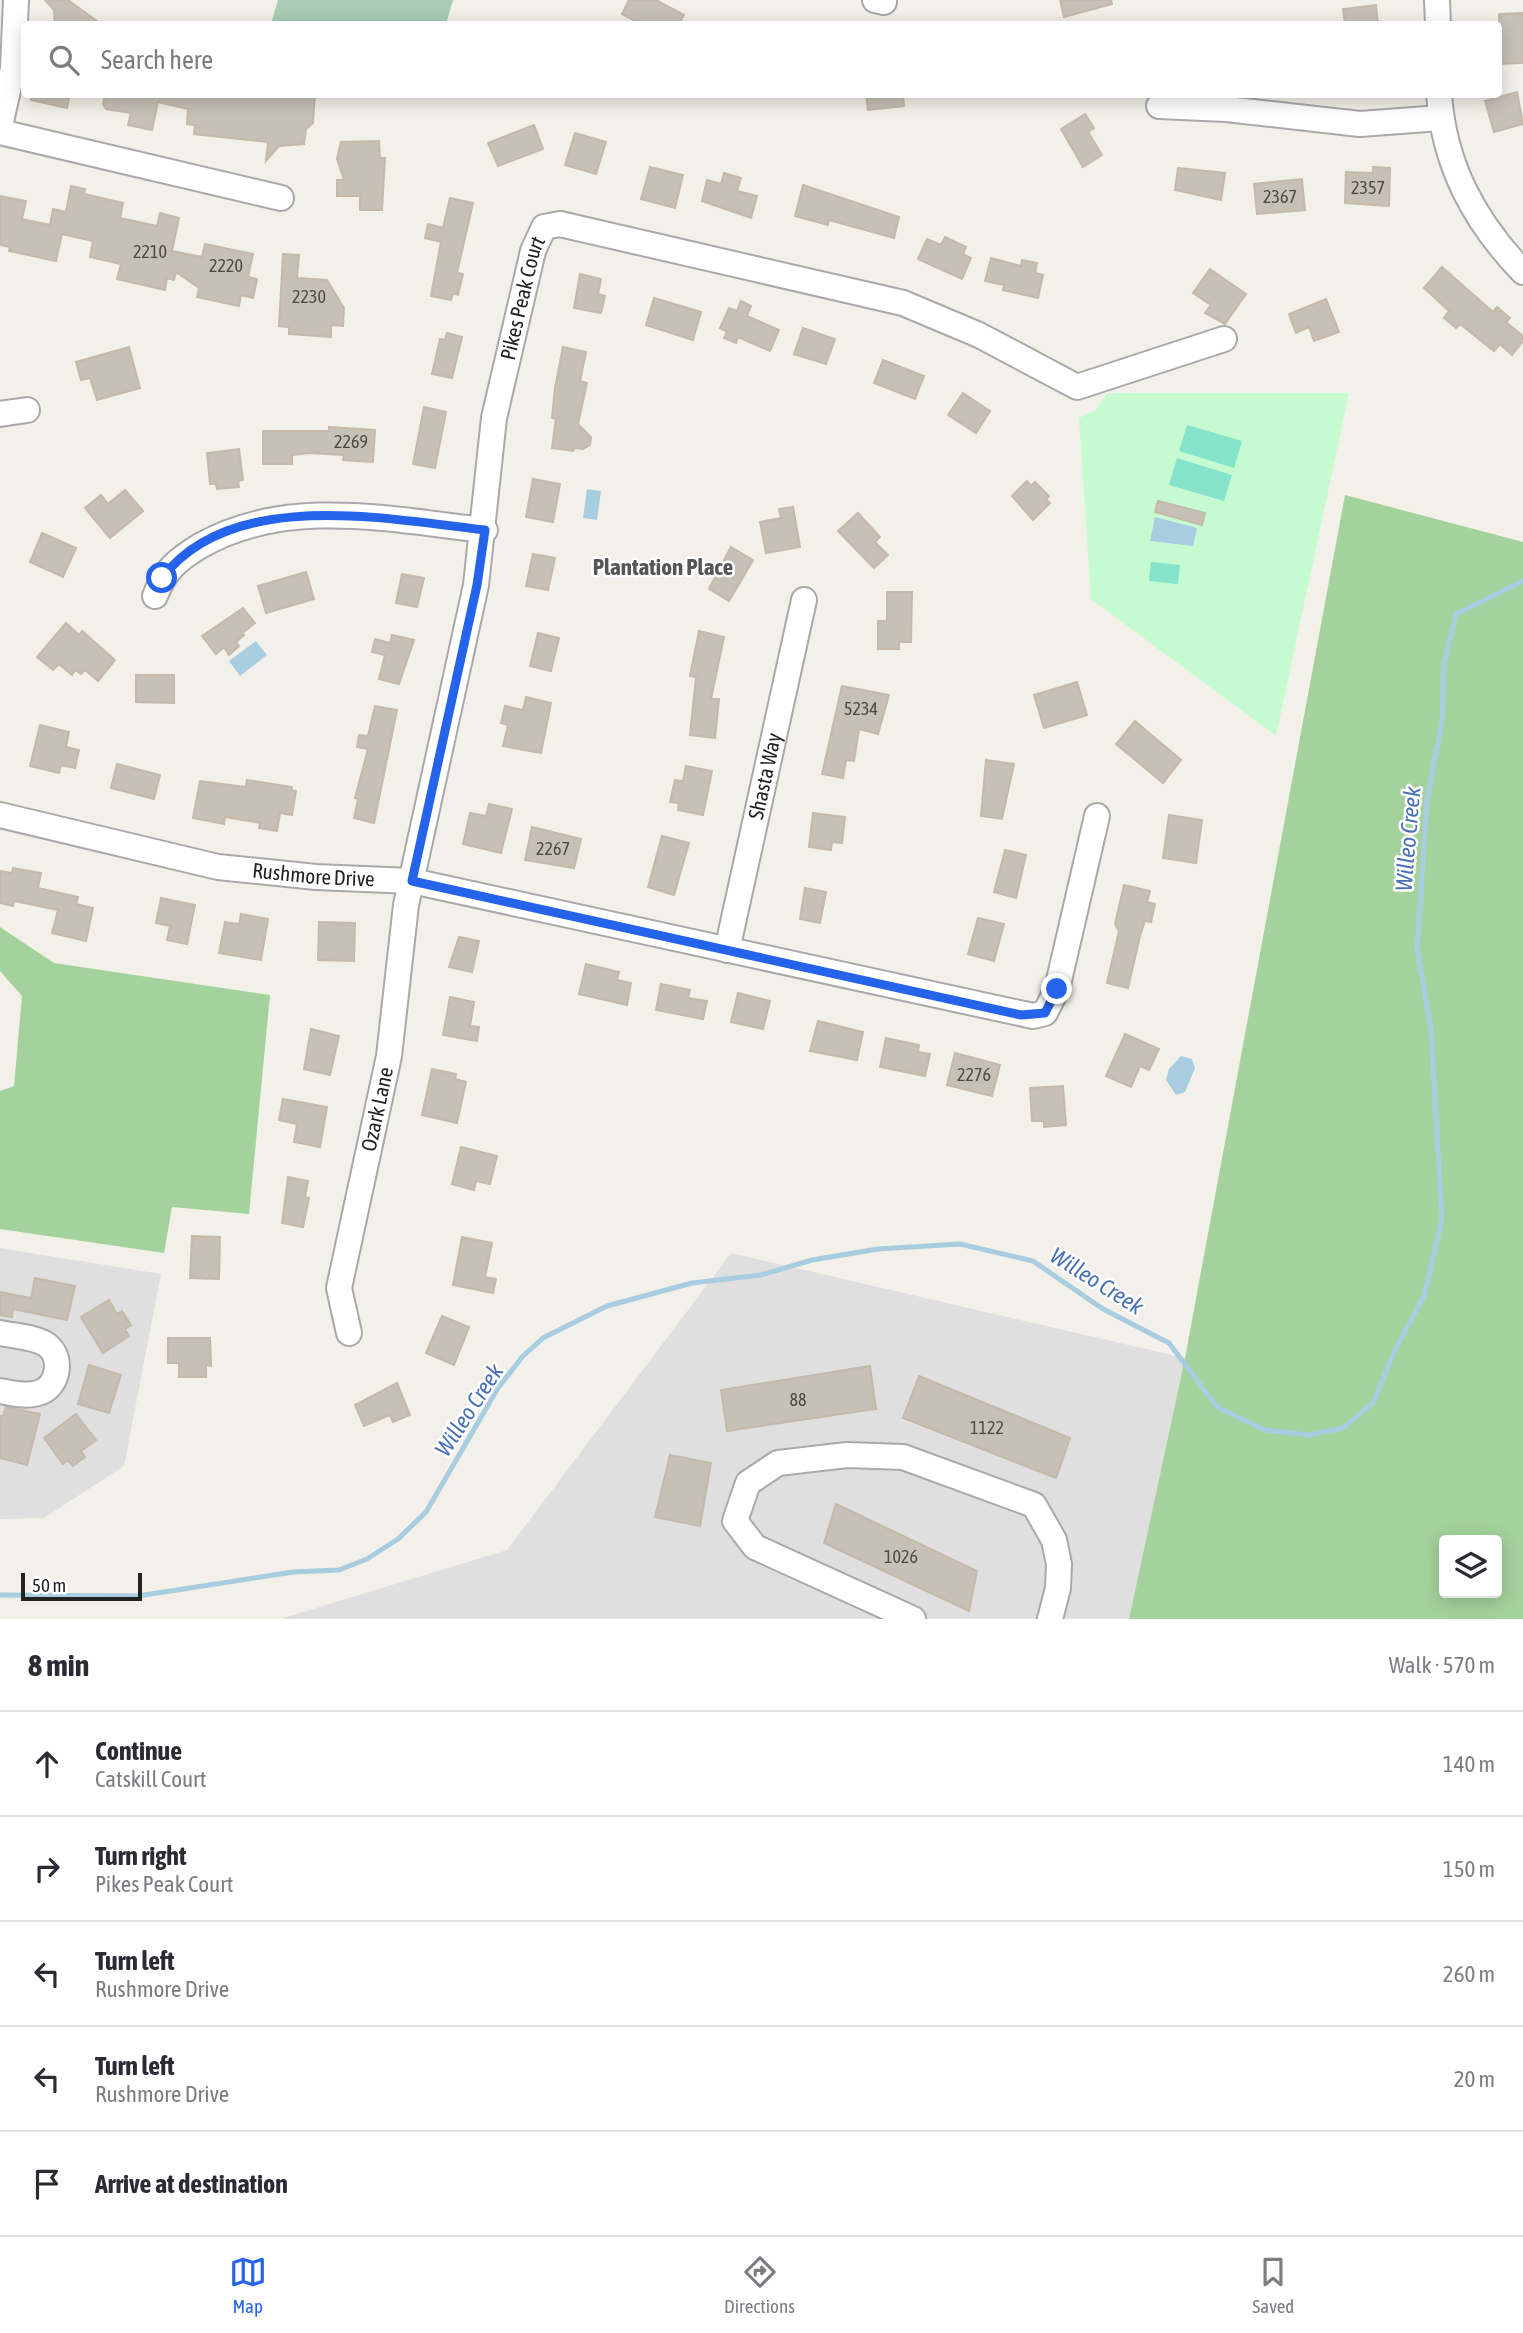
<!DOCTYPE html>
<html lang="en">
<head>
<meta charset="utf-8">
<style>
	body { margin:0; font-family:"Asap Condensed",sans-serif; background:#f7f7f7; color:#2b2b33 }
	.controls { position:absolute; right:21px; bottom:21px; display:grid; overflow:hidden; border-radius:7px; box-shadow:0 4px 18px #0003 }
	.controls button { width:63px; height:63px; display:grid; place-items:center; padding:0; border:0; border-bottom:2px solid #e1e1e2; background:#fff; color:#2b2b33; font:35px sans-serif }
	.scale { position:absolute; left:21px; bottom:18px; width:121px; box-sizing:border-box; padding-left:7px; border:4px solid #222; border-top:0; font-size:19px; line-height:24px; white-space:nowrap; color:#222; -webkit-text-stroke:5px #fff; paint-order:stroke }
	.stop { position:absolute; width:21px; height:21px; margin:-16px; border:5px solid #2563eb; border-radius:50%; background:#fff }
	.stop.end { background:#2563eb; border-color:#fff; box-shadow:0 2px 7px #0008 }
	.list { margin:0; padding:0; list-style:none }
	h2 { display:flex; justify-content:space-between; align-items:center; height:91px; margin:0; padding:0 28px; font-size:30px }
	h2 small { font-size:23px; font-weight:400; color:#7c7c81 }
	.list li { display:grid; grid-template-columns:46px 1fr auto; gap:21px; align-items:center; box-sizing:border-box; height:105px; padding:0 28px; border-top:2px solid #e1e1e2 }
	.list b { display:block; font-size:26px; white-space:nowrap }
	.list p { margin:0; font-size:23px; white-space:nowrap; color:#7c7c81 }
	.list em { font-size:23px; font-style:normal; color:#7c7c81 }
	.icon { flex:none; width:38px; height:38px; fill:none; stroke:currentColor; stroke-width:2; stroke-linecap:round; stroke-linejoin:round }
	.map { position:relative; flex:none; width:1523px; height:1619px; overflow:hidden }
	.search { position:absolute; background:#fff; box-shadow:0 4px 18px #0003; left:21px; right:21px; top:21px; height:77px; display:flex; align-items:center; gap:18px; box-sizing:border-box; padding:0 24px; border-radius:7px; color:#7c7c81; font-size:26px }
	.sheet { height:616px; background:#fff }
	nav { display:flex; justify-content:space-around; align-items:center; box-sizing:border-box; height:98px; border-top:2px solid #e1e1e2; background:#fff; font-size:19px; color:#7c7c81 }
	nav a { display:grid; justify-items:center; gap:4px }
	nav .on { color:#2563eb }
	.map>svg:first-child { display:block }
	.residential { fill:#e0dfdf }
	.forest { fill:#a4d29c; fill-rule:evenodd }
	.cemetery { fill:#a9ccb3 }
	.park { fill:#c6fbd2 }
	.pitch { fill:#85e2cb }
	.water { fill:#a8cce0 }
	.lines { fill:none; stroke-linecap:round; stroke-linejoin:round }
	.stream { stroke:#a8cce0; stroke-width:5 }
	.building { fill:#c7c0b7; stroke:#c4b9aa; stroke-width:2 }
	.minor-casing { stroke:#a9a9a9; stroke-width:28 }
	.minor { stroke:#fff; stroke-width:24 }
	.route { stroke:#2563eb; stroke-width:9 }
	.labels { text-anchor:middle; stroke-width:5; stroke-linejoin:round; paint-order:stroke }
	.number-label { font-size:18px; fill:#4b4a47 }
	.street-label { font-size:21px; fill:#222; stroke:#fff }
	.neighbourhood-label { font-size:23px; font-weight:bold; fill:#555; stroke:#fff }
	.water-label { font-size:23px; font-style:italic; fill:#4970b6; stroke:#fff }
</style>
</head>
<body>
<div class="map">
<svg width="1523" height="1619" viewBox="0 0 1523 1619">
	<rect width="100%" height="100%" fill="#f2f0e8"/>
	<path class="residential" d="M0 1248 161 1274 124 1466 44 1518 0 1519Z
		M731 1253 1185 1358 1129 1619H280L507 1550Z"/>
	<path class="forest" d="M1345 495 1523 542V1619H1129L1185 1358ZM1444 1540H1497V1593H1444Z
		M0 927 54 963 270 995 249 1214 172 1207 164 1253 0 1229V1091L14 1086 22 996 0 971Z"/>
	<path class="cemetery" d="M278 0H453L446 24H271Z"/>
	<path class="park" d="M1107 393H1349L1276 736 1091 599 1079 418 1097 409Z"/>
	<path class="pitch" d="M1187 425 1242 441 1234 468 1179 451Z
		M1177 458 1232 475 1224 501 1169 485Z
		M1151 562 1180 565 1178 584 1149 581Z"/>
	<path class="water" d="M587 489 601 491 597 520 583 518Z
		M1155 517 1197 528 1193 546 1150 541Z
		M256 641 267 655 240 676 229 661Z
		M1181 1056 1192 1059 1195 1068 1185 1092 1176 1095 1166 1080 1169 1069Z"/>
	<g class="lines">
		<path class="stream" d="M0 1595 138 1596 293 1572 339 1570 367 1559 398 1539 426 1512 498 1388 523 1356 543 1338 607 1306 692 1283 761 1275 812 1260 878 1249 960 1244 1033 1261 1103 1309 1169 1343 1217 1407 1265 1430 1309 1435 1343 1428 1373 1403 1395 1350 1424 1296 1442 1219 1431 1029 1417 949 1427 801 1442 721 1444 663 1456 614 1523 581"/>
	</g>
	<path class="building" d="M45 0H68L101 24H55L54 10Z
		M629 0H656L684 15 679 24H641L622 14Z
		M1060 0H1111L1112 4 1064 17Z
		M1376 5 1378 24H1345L1343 9Z
		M1523 13V63L1499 64V14Z
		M1517 92 1523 124 1494 132 1485 101Z
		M32 94H70L67 108 31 100Z
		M105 94H315L313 123 306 129 304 144 279 146 266 161 268 142 194 134 195 125 187 124 188 109 158 102 152 130 128 125 131 113 106 109 103 104Z
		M866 94H903L904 106 868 110Z
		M1085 114 1094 128 1088 132 1102 155 1083 167 1061 129Z
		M534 125 543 149 498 166 488 143Z
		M575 133 606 142 596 174 565 165Z
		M379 141 380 158H385L382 210H360V196H337V180H344L337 159 341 142Z
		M650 167 683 175 675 208 641 199Z
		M1373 167 1390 168 1389 206 1345 203 1346 172 1373 173Z
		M1178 168 1225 173 1221 200 1175 190Z
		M724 173 741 178 737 191 757 196 751 218 702 201 707 180 721 184Z
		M1302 179 1305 210 1257 214 1254 184Z
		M803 185 899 217 894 238 829 220 828 225 795 216Z
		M71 186 85 189 84 194 123 203 120 218 157 226 160 213 179 218 172 251 202 257 205 244 253 254 248 277 257 279 253 298 241 295 239 306 197 297 199 288 176 272 174 280 167 278 165 290 117 279 121 264 90 257 93 241 62 234 56 261 9 251 10 247 0 245V196L26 201 22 219 50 225 53 209 66 212Z
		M450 198 473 203 457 273 463 274 458 295 453 293 451 300 431 296 441 242 425 238 428 224 443 228Z
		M945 237 966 247 963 254 971 258 962 279 918 259 927 239 941 245Z
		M283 254 299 255 297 278 327 280 344 308 343 326 331 325V337L289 334V327L279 326Z
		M991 258 1021 266 1022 260 1037 263 1035 273 1043 275 1038 298 1003 290 1004 285 985 281Z
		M1442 267 1493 312 1497 307 1510 318 1506 322 1523 336V341L1512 355 1500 344 1494 351 1460 324 1456 328 1444 318 1449 311 1424 288Z
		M1210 269 1246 294 1225 324 1205 313 1211 305 1193 293Z
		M580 274 601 279 598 294 605 296 601 313 574 308Z
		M654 298 701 312 693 340 646 325Z
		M1326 299 1339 332 1314 341 1309 327 1296 333 1289 314Z
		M741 301 751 306 747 316 779 330 770 351 738 337 736 343 724 338 727 332 720 328 729 308 737 311Z
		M803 328 835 339 826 364 794 354Z
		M447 333 462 337 452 378 432 374 440 339 445 340Z
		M129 347 140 388 97 400 90 378 81 380 76 362Z
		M563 347 586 352 580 381 587 383 578 424 591 437 590 445 583 449 574 448 573 451 552 448 556 419 552 418 555 388Z
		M883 360 924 376 915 399 874 383Z
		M963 393 990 411 976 433 948 415Z
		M424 407 446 412 435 468 413 464Z
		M329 427 375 430 373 462 343 460 344 455 309 453 292 455V464H263V431H329Z
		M239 449 243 480 238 481 239 487 217 489 216 484H210L207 453Z
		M533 479 560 484 553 522 526 517Z
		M1027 481 1031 486 1035 482 1049 496 1046 500 1050 503 1033 520 1012 496Z
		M125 490 143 511 110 538 85 508 101 495 108 504Z
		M1158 501 1205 513 1202 525 1155 512Z
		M793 507 800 547 766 553 760 522 781 518 779 509Z
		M858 513 880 537 875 542 888 555 874 568 838 531Z
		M42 533 76 548 63 577 30 562Z
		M731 547 753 560 729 601 709 589Z
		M533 554 555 558 548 590 526 586Z
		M306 572 314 599 266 613 258 586Z
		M402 574 424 578 417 607 396 603Z
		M887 592H912L911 642H899V649H878V621H887Z
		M243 608 255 623 242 633 244 635 236 642 239 646 229 655 224 647 216 654 202 636Z
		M66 623 79 635 82 631 115 660 98 681 85 670 81 674 75 670 72 675 59 664 53 670 37 657Z
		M699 631 724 637 711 699H719L715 738 690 735 696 677 690 676Z
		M538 633 559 638 551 671 530 666Z
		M392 635 414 640 399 684 379 679 385 655 372 652 375 639 390 643Z
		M136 675H174V703L136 702Z
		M1077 682 1087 715 1044 728 1034 695Z
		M842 686 889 695 878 734 859 729 854 761 846 760 843 778 822 774Z
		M526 697 551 703 541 753 503 746 508 725 501 723 505 706 523 710Z
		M375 706 397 710 374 823 354 818 358 799 355 798 368 749 357 747 359 735 368 736Z
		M1135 721 1181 760 1163 783 1116 744Z
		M40 725 69 732 66 747 79 750 75 768 61 765 59 773 30 766Z
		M986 760 1014 764 1002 819 981 816Z
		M117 764 160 775 154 799 111 788Z
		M686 766 712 771 703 815 678 810 679 803 670 802 675 780 683 781Z
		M247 780 292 787 291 790 296 791 292 815 280 813 277 831 259 828 260 823 225 817 224 824 193 818 200 781 246 787Z
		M489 804 512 809 501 853 463 844 470 813 486 816Z
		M813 813 845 817 842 843 832 842 831 850 809 847Z
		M1169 815 1202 820 1196 863 1163 858Z
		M532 827 581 839 574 868 525 860Z
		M662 836 689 843 674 895 648 887Z
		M1005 850 1026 855 1016 898 994 892Z
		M13 868 41 873 38 888 78 897 76 904 93 908 86 941 52 933 58 910 14 901 13 906 0 903V871L12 873Z
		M1124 885 1150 891 1147 902 1155 904 1151 922 1145 921 1140 936 1128 988 1107 983 1119 931 1115 924Z
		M805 888 826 892 820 923 800 919Z
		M161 898 195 905 187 944 167 940 170 926 156 923Z
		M241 914 268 919 261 960 219 953 225 922 239 924Z
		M978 918 1004 924 994 961 968 954Z
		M319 922 355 923 354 961 318 960Z
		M459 937 479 941 472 972 449 967Z
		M586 964 619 972 617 980 631 983 627 1005 579 994Z
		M661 984 690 990 688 998 707 1001 703 1019 656 1010Z
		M738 993 770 1001 763 1029 731 1022Z
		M450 997 474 1002 470 1026 479 1027 477 1041 443 1035Z
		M818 1021 863 1032 857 1060 810 1051Z
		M311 1029 339 1036 330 1075 304 1069Z
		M1125 1034 1159 1049 1149 1070 1140 1066 1131 1087 1106 1076Z
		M886 1038 919 1045 918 1052 930 1054 925 1076 880 1067Z
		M955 1053 1000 1065 992 1096 947 1085Z
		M432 1069 456 1074 455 1079 466 1082 457 1123 422 1115Z
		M1063 1086 1066 1125 1044 1127V1121H1032L1030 1088Z
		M283 1099 327 1107 320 1147 294 1142 297 1124 279 1120Z
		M461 1147 497 1156 490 1184 476 1181 474 1190 452 1184Z
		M288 1177 308 1181 305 1197 309 1198 303 1227 282 1223Z
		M192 1236 220 1237 219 1279 190 1278Z
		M462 1237 492 1243 485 1277 496 1279 493 1293 453 1285Z
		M35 1278 75 1286 67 1320 13 1309 12 1317 0 1315V1292L31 1298Z
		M109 1300 117 1314 122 1311 131 1325 125 1329 129 1336 103 1353 81 1317Z
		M442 1316 469 1327 454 1365 426 1353Z
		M168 1338H210L211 1366 206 1365V1377H179V1363H168Z
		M89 1365 121 1375 109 1413 78 1404Z
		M870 1366 876 1409 727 1431 721 1390Z
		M919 1376 1070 1438 1056 1478 903 1418Z
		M397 1383 410 1415 393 1422 390 1415 364 1426 355 1405Z
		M6 1407 40 1414 27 1465 0 1458V1416H3Z
		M76 1414 96 1440 81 1451 85 1457 73 1466 68 1460 63 1464 44 1438Z
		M670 1455 711 1463 700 1526 655 1517Z
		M836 1504 977 1571 969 1611 824 1543Z"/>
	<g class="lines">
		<defs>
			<g id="minor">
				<path d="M875 0 884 2"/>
				<path d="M1437 0 1438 24"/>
				<path d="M1439 94C1444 165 1474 221 1523 272"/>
				<path d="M1159 106 1226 109 1360 124 1440 118"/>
				<path d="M0 126 13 68 16 0"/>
				<path d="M0 132 281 198"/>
				<path d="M0 414 27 410"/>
				<path d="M155 596C165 570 177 560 200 546 287 496 391 520 485 530"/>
				<path id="s1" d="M0 815 218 867 316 877 412 881 1033 1016 1045 1013 1057 989 1097 816"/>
				<path id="s2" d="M727 950 804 600"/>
				<path d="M0 1333C14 1336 36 1337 47 1345 64 1358 58 1388 38 1393 26 1397 12 1393 0 1391"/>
				<path id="s3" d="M349 1333 339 1288 389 1056 406 905 476 585 494 418 533 251 544 227 560 224 903 303 979 335 1077 387 1224 339"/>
				<path d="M913 1619 755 1547 735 1521 748 1483 778 1463 847 1455 903 1457 1034 1505 1054 1540 1059 1564 1058 1588 1050 1619"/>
			</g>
		</defs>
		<use href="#minor" class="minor-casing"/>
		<use href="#minor" class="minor"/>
	</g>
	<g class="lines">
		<path class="route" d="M162 578C231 487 387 519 485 530L477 585 412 881 1021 1015 1045 1013 1057 989"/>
	</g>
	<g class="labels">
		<g class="number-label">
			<text x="1368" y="194">2357</text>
			<text x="1280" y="203">2367</text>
			<text x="150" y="258">2210</text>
			<text x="226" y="272">2220</text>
			<text x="309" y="303">2230</text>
			<text x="351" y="448">2269</text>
			<text x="861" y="715">5234</text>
			<text x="553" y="855">2267</text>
			<text x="974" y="1081">2276</text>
			<text x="798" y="1406">88</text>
			<text x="987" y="1434">1122</text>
			<text x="901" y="1563">1026</text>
		</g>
		<g class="street-label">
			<text dy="7" stroke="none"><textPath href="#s3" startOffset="1054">Pikes Peak Court</textPath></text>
			<text dy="7" stroke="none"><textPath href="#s2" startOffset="178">Shasta Way</textPath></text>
			<text dy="7" stroke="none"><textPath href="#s1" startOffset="320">Rushmore Drive</textPath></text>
			<text dy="7" stroke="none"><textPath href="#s3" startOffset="229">Ozark Lane</textPath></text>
		</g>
		<g class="neighbourhood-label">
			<text x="663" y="575">Plantation Place</text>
		</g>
		<g class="water-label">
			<text transform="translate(1408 839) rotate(-85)" y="8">Willeo Creek</text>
			<text transform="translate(1097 1281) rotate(32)" y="8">Willeo Creek</text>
			<text transform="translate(469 1410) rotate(-57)" y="8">Willeo Creek</text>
		</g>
	</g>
</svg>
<div class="controls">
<button><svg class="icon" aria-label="layers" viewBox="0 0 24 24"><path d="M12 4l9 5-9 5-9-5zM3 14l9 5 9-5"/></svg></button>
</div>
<div class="scale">50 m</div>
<div class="stop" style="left:162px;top:578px"></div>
<div class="stop end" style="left:1057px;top:989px"></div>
<div class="search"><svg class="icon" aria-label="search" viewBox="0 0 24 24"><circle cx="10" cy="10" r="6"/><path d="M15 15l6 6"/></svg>Search here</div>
</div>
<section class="sheet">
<h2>8 min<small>Walk · 570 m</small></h2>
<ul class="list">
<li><svg class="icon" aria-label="ahead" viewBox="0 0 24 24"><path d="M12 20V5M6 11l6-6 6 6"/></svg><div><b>Continue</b><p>Catskill Court</p></div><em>140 m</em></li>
<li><svg class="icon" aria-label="right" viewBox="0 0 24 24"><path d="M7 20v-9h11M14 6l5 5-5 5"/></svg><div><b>Turn right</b><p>Pikes Peak Court</p></div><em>150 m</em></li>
<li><svg class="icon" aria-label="left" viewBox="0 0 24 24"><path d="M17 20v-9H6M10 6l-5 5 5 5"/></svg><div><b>Turn left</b><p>Rushmore Drive</p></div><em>260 m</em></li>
<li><svg class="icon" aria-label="left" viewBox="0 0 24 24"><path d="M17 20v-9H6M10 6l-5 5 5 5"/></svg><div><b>Turn left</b><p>Rushmore Drive</p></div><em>20 m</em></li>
<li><svg class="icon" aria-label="arrive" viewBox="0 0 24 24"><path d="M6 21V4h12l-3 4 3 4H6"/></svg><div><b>Arrive at destination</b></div></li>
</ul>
</section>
<nav>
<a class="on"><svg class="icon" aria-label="map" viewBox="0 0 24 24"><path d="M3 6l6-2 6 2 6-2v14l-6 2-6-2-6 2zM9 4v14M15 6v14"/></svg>Map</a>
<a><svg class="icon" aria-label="directions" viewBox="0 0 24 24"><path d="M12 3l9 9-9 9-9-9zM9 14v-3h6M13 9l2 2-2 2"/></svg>Directions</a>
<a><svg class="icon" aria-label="saved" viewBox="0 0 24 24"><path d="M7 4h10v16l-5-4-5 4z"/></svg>Saved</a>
</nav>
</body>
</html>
